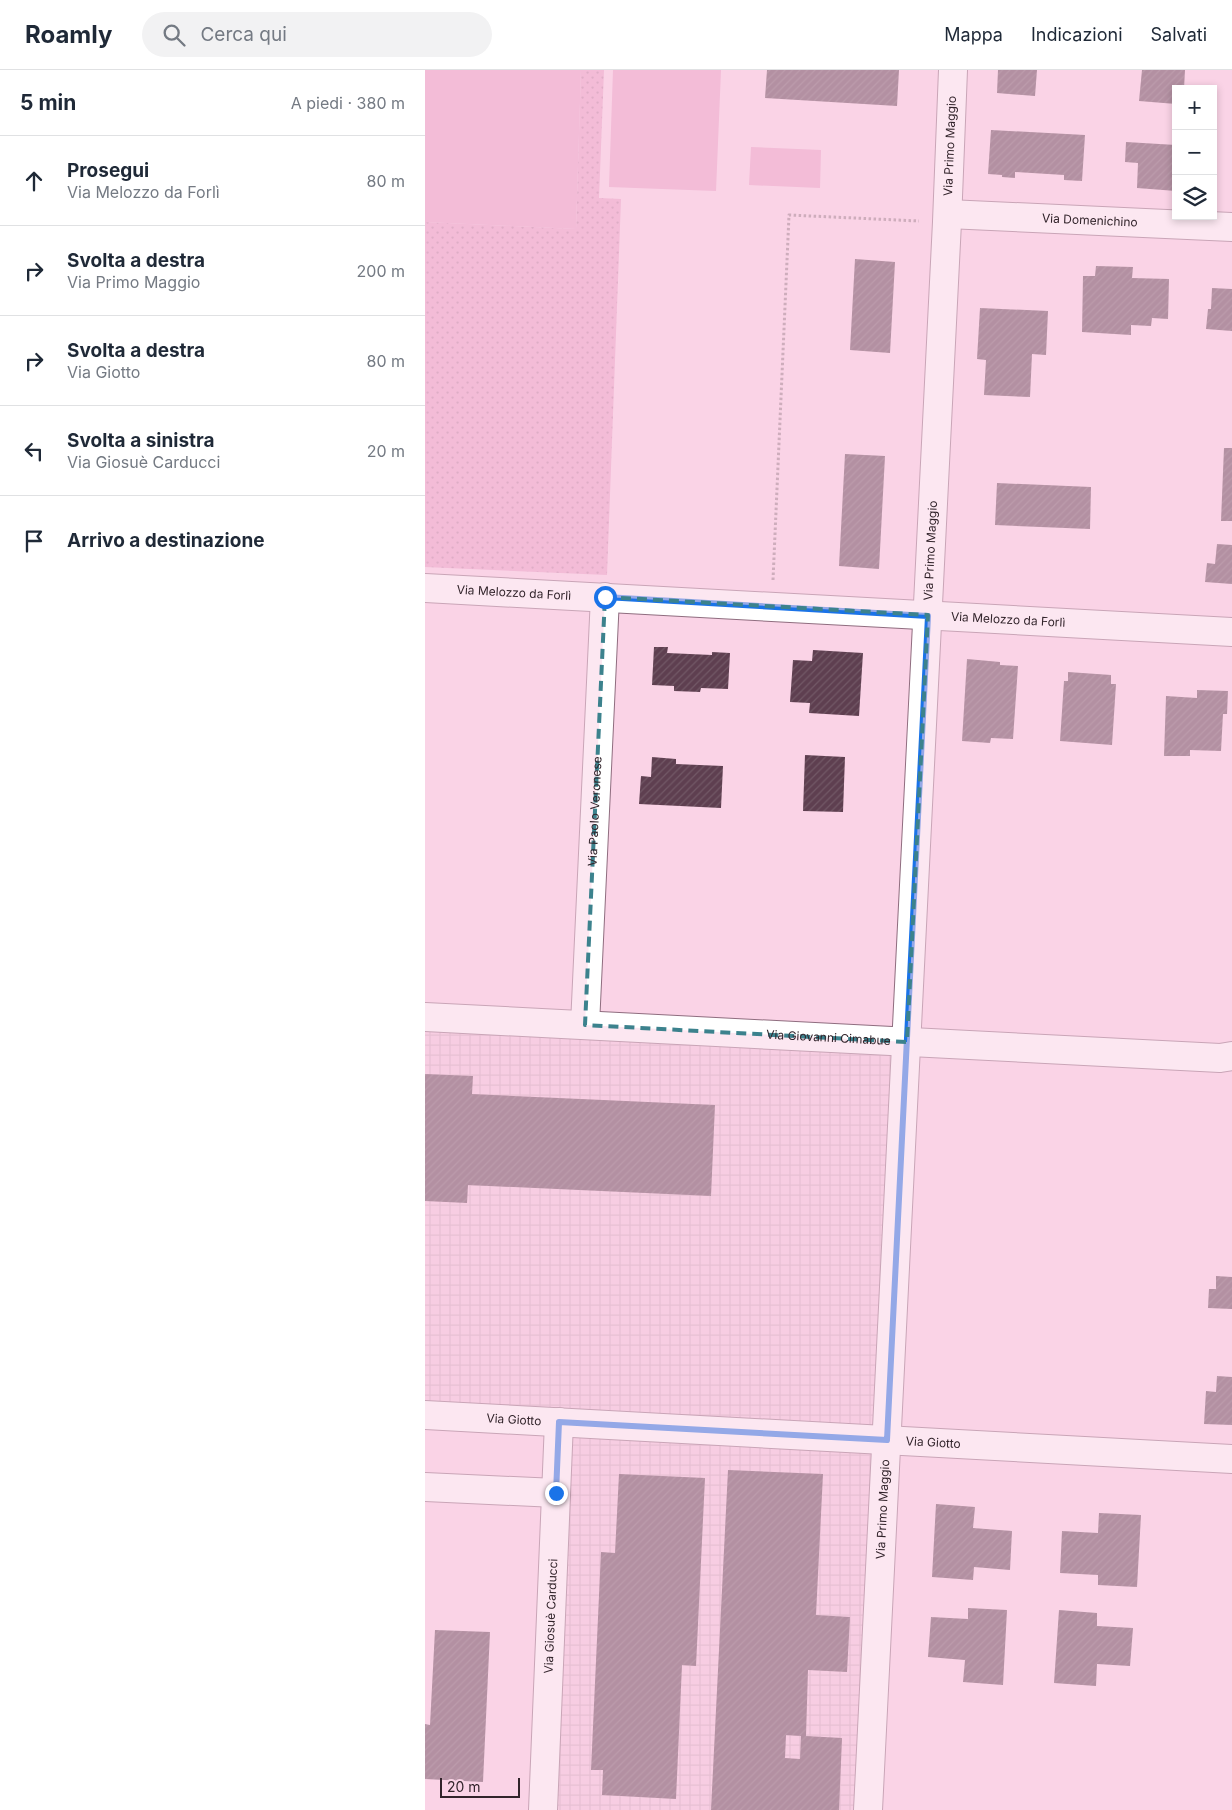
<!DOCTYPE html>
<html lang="it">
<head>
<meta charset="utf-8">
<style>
	body { margin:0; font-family:Inter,sans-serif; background:#f2f2f3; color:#1f2937 }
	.controls { position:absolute; right:15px; top:15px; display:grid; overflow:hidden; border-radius:0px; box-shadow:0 2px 8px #0003 }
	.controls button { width:45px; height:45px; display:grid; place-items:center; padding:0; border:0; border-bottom:1px solid #e0e1e3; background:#fff; color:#1f2937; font:25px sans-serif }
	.scale { position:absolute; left:15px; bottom:12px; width:80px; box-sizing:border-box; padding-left:5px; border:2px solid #31232a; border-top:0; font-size:14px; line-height:18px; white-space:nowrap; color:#31232a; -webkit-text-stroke:4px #fad3e6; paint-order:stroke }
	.stop { position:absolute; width:15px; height:15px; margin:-11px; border:4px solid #1a73e8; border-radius:50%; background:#fff }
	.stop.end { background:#1a73e8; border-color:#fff; box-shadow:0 1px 5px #0008 }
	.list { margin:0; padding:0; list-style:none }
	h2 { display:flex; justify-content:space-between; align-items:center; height:65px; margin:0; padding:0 20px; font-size:21px }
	h2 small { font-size:16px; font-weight:400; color:#747a83 }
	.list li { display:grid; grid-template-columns:32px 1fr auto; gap:15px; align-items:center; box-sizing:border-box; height:90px; padding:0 20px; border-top:1px solid #e0e1e3 }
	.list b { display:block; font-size:19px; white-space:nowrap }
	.list p { margin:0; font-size:16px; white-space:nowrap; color:#747a83 }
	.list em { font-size:16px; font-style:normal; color:#747a83 }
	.icon { flex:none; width:28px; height:28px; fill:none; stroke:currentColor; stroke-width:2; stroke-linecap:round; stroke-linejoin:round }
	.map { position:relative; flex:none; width:807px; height:1740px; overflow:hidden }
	header { display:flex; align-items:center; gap:30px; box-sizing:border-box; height:70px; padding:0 25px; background:#fff; border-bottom:1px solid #e0e1e3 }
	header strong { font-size:24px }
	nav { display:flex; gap:28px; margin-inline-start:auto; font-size:18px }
	.search { width:350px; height:45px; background:#f2f2f3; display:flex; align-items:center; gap:12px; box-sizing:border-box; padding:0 18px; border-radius:28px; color:#747a83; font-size:19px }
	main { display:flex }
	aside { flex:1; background:#fff }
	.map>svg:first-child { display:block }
	.industrial { fill:url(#industrial-grid) }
	.grass { fill:url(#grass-dots) }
	.park { fill:#ea9fc6 }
	.building { fill:url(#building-hatch); fill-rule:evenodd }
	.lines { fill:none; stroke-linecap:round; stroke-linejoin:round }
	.minor-casing { stroke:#8f6d7f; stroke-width:30 }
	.path { stroke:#997e8b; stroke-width:3; stroke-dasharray:2.5 2.5; stroke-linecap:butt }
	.minor { stroke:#fff; stroke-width:28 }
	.route { stroke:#1a73e8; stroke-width:6 }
	.marked { fill:none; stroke:#3c828d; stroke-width:4; stroke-dasharray:10 6; stroke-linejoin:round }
	.labels { text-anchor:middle; stroke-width:5; stroke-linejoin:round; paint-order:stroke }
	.street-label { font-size:12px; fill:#31232a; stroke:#fad3e6 }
</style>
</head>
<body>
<header>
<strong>Roamly</strong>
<div class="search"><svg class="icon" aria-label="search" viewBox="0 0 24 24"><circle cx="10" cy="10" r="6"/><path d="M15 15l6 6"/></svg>Cerca qui</div>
<nav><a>Mappa</a><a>Indicazioni</a><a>Salvati</a></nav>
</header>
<main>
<aside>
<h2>5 min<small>A piedi · 380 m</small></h2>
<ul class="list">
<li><svg class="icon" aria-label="ahead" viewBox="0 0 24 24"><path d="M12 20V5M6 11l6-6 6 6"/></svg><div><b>Prosegui</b><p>Via Melozzo da Forlì</p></div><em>80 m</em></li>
<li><svg class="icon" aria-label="right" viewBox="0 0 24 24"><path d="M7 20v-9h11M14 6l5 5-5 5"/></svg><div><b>Svolta a destra</b><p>Via Primo Maggio</p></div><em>200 m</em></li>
<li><svg class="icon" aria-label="right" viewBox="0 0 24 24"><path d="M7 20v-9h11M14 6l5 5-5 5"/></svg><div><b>Svolta a destra</b><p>Via Giotto</p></div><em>80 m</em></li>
<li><svg class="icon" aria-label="left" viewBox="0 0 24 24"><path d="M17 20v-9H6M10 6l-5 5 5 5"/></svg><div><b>Svolta a sinistra</b><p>Via Giosuè Carducci</p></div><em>20 m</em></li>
<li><svg class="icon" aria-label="arrive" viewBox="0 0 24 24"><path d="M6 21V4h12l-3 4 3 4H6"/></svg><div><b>Arrivo a destinazione</b></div></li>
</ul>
</aside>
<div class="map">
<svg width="807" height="1740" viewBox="0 0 807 1740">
	<defs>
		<pattern id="industrial-grid" width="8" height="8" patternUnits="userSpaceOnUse" patternTransform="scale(1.25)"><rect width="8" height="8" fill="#f4c6dd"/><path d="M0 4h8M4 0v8" fill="none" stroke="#d2aabe"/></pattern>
		<pattern id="grass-dots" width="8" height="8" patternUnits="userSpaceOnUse" patternTransform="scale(1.25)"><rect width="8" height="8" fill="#ea9fc6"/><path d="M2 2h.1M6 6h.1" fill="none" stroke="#be81a1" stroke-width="1.8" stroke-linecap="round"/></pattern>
		<pattern id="building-hatch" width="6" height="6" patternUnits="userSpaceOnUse" patternTransform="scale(1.25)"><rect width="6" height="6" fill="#5e3f50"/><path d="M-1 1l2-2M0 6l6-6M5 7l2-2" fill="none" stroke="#725866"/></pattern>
	</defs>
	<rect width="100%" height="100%" fill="#fad3e6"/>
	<path class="industrial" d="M0 960 471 984 430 1740H129L146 1338 0 1331Z"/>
	<path class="grass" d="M156 0H179L174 128 196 129 182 505 0 497V152L151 159Z"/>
	<path class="park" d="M0 0H156L151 159 0 152Z
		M188 0H296L291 121 184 117Z
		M326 77 396 80 395 118 324 115Z"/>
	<path class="building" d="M342 0H474L472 36 340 28Z
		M573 0H612L610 26 572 23Z
		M717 0H760L759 19H751V34L714 31Z
		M566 60 660 65 657 111 639 110V105L590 102V108L577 107V105L563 104Z
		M701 72 751 75V121L712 118 713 93 700 92Z
		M430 189 470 192 465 283 425 280Z
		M671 196 708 197 707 208 744 209 743 249 727 248 726 256 706 255V265L657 262 658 206H670Z
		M787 218 807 219V261L781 259 783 239H786Z
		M555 238 623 241 621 285 607 284 605 327 559 325 561 290 552 289Z
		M799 378H807V451H796Z
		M420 384 460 386 454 499 414 496Z
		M572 413 666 417 665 459 570 455Z
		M792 474 807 475V514L780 512 782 493 790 494Z
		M229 577H243L242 583 287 585V582L305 583 303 619 276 618 275 622 249 621V616L227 615Z
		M388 580 438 583 434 646 384 643 385 633 365 632 368 590 387 591Z
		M542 589 575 592V595L593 596 588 669 566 668 565 673 537 671Z
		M643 602 686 605V614H691L687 675 635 671 639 611H643Z
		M772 620 803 621 802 644H798L796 681 765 680V686H739L741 626 772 628Z
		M380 685 420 687 418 742 378 741Z
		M227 687 251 689V694L298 696 296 738 214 734 216 706 226 707Z
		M0 1004 48 1006 47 1024 290 1035 286 1126 43 1115 42 1133 0 1131Z
		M791 1206 807 1207V1239L783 1238 784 1219H791Z
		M792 1306 807 1307V1355L779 1354 781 1321 791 1322Z
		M303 1400 398 1404 391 1545 425 1547 422 1602 383 1600 381 1666 417 1668 414 1740H286ZM361 1665 376 1666 375 1689 360 1688Z
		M194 1404 280 1408 271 1596 257 1595 251 1729 177 1725 178 1700H166L176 1482 190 1483Z
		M511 1434 550 1437 548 1458 587 1461 585 1500 549 1497 548 1510 507 1507Z
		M674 1443 716 1445 712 1517 673 1515V1505L635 1503 637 1461 673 1463Z
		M543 1538 582 1540 578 1615 538 1612 540 1590 503 1587 506 1547 543 1549Z
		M634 1540 672 1543V1556L708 1558 705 1596 672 1594 671 1616 629 1613Z
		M10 1560 65 1562 58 1712 0 1709V1654L5 1655Z"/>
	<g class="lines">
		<defs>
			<g id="minor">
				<path id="s1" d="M523 144 807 157"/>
				<path id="s2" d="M0 518 807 562"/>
				<path id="s3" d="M0 947 795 988 807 986"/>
				<path id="s4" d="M160 955 180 527"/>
				<path id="s5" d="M0 1345 807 1389"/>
				<path d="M0 1417 131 1423"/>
				<path id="s6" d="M118 1740 134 1352"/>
				<path id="s7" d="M443 1740 522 152 528 0"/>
			</g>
		</defs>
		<use href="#minor" class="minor-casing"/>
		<path class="path" d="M348 510 364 145 494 151"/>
		<use href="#minor" class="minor"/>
	</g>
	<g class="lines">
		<path class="route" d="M131 1423 134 1352 462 1370 503 546 180 527"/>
	</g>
	<path d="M0 0H807V1740H0ZM180 527 503 545 482 972 160 955Z" fill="#fad3e6" fill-opacity=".55" fill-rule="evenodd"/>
	<path class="marked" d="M180 527 503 545 482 972 160 955Z"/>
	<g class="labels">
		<g class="street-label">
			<text dy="4" stroke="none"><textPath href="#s7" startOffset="1666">Via Primo Maggio</textPath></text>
			<text dy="4" stroke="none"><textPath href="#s1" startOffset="142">Via Domenichino</textPath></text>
			<text dy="4" stroke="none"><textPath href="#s7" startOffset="1261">Via Primo Maggio</textPath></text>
			<text dy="4" stroke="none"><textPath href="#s2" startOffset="89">Via Melozzo da Forlì</textPath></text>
			<text dy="4" stroke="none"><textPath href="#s2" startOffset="584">Via Melozzo da Forlì</textPath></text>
			<text dy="4" stroke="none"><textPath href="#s4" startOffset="214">Via Paolo Veronese</textPath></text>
			<text dy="4" stroke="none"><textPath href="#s3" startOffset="404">Via Giovanni Cimabue</textPath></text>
			<text dy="4" stroke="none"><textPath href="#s5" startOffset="89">Via Giotto</textPath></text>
			<text dy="4" stroke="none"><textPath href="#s5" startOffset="509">Via Giotto</textPath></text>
			<text dy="4" stroke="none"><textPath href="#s7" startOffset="301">Via Primo Maggio</textPath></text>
			<text dy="4" stroke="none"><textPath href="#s6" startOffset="194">Via Giosuè Carducci</textPath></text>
		</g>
	</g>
</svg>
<div class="controls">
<button>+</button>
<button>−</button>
<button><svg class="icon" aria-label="layers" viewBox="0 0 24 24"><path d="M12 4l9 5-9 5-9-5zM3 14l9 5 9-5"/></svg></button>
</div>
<div class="scale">20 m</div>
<div class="stop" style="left:180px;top:527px"></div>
<div class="stop end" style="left:131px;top:1423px"></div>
</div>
</main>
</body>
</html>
